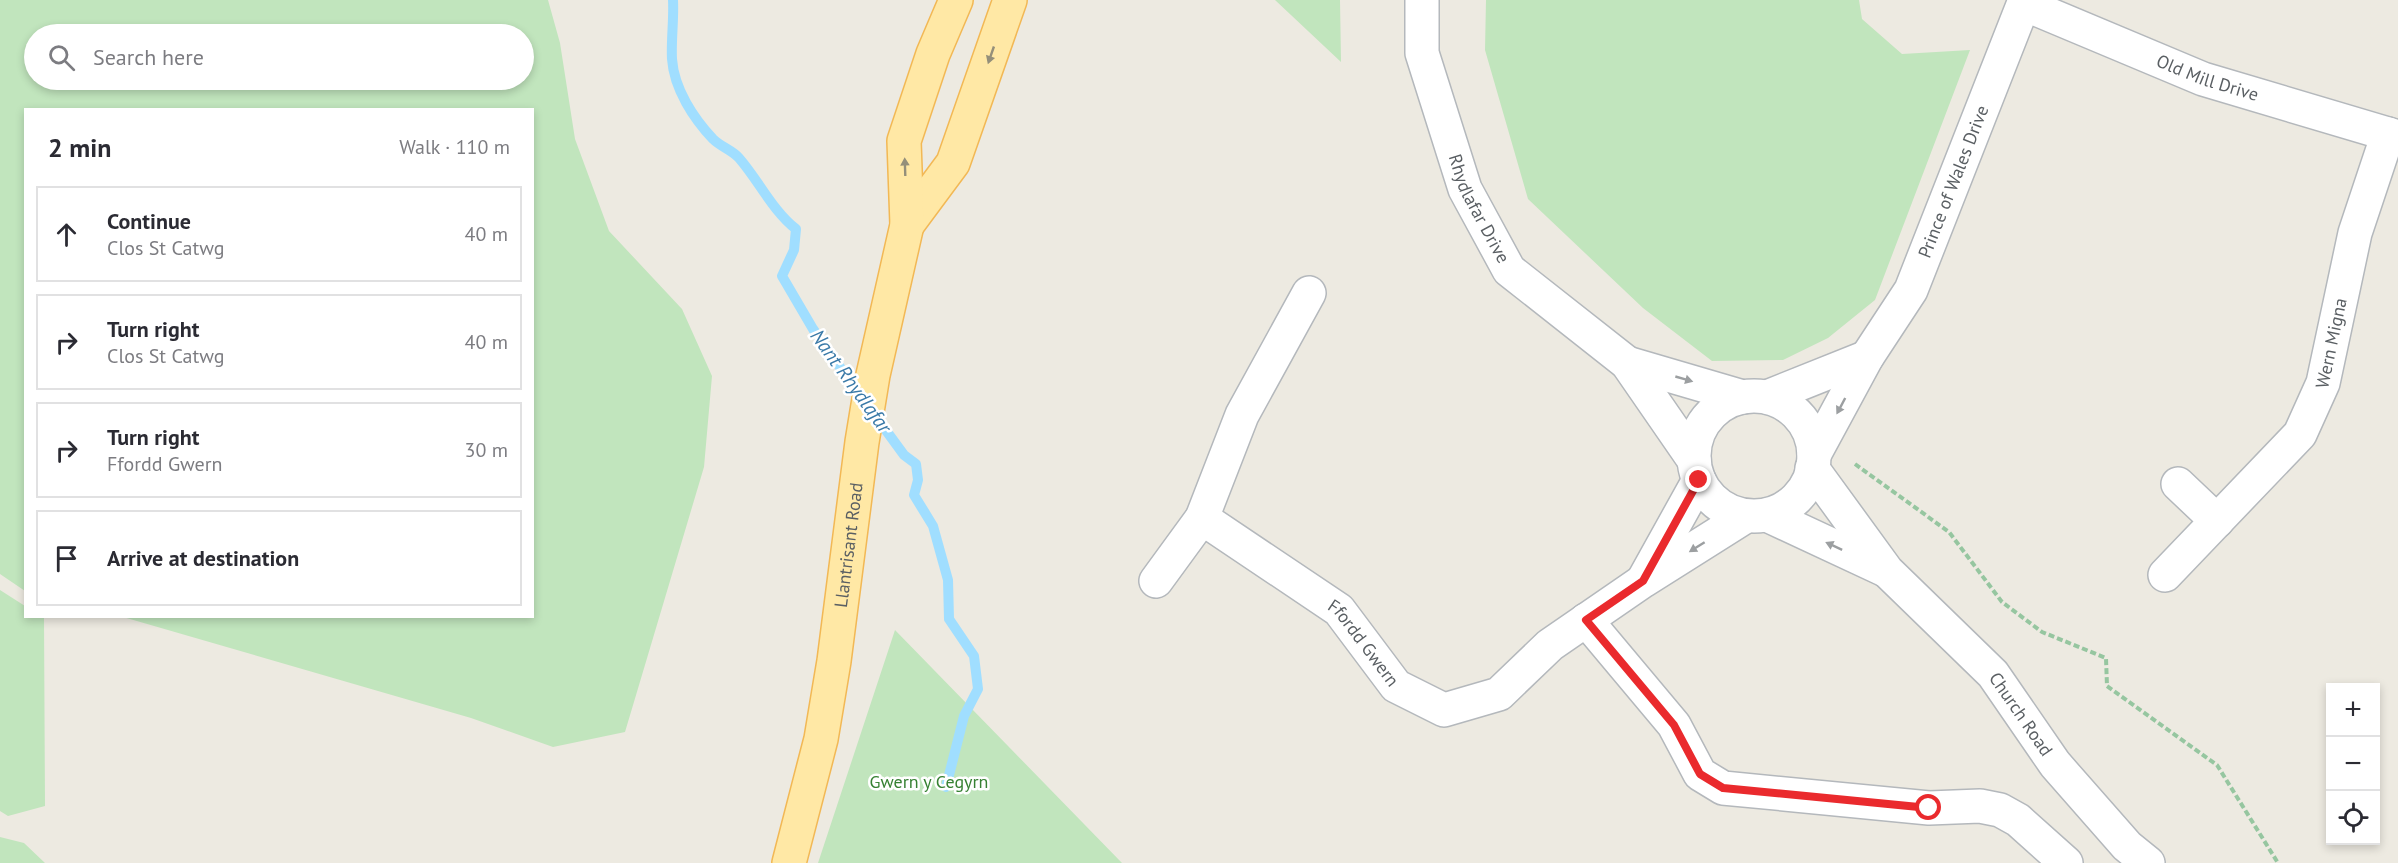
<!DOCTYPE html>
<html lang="en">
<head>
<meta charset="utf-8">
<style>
	body { margin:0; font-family:"PT Sans",sans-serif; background:#f2f2f3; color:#2b2b33 }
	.controls { position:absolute; right:18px; bottom:18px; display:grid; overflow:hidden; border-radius:0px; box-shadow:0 3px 9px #0003 }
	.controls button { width:54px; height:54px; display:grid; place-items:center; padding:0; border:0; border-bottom:2px solid #e1e1e2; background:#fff; color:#2b2b33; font:30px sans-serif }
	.stop { position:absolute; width:18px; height:18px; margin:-14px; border:4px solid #ea2a2d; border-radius:50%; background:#fff }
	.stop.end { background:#ea2a2d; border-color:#fff; box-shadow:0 2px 6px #0008 }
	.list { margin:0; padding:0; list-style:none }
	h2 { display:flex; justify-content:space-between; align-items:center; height:78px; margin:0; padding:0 24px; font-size:26px }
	h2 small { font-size:20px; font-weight:400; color:#7c7c81 }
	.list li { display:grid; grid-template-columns:39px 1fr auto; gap:18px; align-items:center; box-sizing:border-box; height:96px; margin:0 12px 12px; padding:0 12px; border:2px solid #e1e1e2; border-radius:0px }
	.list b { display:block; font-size:22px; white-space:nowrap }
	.list p { margin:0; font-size:20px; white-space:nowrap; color:#7c7c81 }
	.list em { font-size:20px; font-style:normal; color:#7c7c81 }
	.icon { flex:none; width:33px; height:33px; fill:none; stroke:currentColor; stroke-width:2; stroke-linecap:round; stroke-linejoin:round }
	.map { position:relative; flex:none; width:2398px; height:863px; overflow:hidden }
	.search { position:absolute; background:#fff; box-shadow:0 3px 9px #0003; left:24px; top:24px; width:510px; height:66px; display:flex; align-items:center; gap:15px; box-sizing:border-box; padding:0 21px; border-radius:33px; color:#7c7c81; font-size:22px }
	.panel { position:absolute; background:#fff; box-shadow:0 3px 9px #0003; left:24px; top:108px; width:510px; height:510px; border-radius:0px }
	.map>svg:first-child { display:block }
	.green { fill:#c1e5bd; fill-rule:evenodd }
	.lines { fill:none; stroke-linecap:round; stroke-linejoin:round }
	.stream { stroke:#a0deff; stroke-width:10 }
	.minor-casing { stroke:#b4b8bc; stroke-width:36 }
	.major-casing { stroke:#f2b855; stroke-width:36 }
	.path { stroke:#96c6a0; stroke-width:4; stroke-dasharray:6 3; stroke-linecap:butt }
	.minor { stroke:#fff; stroke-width:33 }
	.major { stroke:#ffe8a5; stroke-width:33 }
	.oneway { fill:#948f7a }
	.oneway2 { fill:#9c9fa1 }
	.route { stroke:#ea2a2d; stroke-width:8 }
	.labels { text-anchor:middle; stroke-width:5; stroke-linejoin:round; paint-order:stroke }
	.street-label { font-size:18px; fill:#5a5f63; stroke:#fff }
	.park-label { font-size:18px; fill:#368132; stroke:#fff }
	.water-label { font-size:20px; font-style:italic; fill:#3a7aa8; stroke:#fff }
</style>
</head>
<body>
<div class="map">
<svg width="2398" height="863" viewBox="0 0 2398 863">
	<rect width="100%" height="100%" fill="#edeae1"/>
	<path class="green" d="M0 0H548L560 43 575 139 609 231 682 309 712 376 704 467 625 732 553 747 471 718 123 617 532 616V110H26L25 591 0 574ZM34 34H524V80H34Z
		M1275 0H1340L1341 62Z
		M1486 0H1859L1862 19 1902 54 1970 50 1875 300 1828 338 1783 360 1712 361 1643 308 1528 199 1485 50Z
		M0 590 25 606 26 616 44 618 45 806 8 816 0 811Z
		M895 630 1122 863H818Z
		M0 837 24 843 45 863H0Z"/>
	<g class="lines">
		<path class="stream" d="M673 0C674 20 671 40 672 59 674 89 694 119 713 139 721 147 732 150 739 158 759 181 772 210 796 229L794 250 782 276 813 329 861 397
			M874 414 904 455 916 464 918 480 914 495 933 526 948 580 949 619 974 656 978 689 964 716 946 787"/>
		<defs>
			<g id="minor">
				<path id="s1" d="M1422 0V53L1465 189 1509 270 1627 363 1694 460"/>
				<path id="s2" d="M2024 4 2203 79 2398 137"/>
				<path d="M1627 363 1743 397"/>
				<circle cx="1754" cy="456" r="60"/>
				<path d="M1767 397 1867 357"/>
				<path id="s3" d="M1814 455 1867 357 1911 290 2025 0"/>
				<path id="s4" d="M1812 468 1887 571 1993 674 2055 764 2127 846 2148 863"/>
				<path d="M2178 484 2217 521"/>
				<path d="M1767 515 1885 570"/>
				<path id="s5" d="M1202 518 1339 610 1396 686 1444 710 1499 694 1550 645 1643 581 1746 516"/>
				<path id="s6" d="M2165 575 2300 434 2323 383 2355 233 2388 134"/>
				<path d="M1644 579 1699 480"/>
				<path d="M1156 581 1202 518 1242 415 1309 293"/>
				<path d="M1586 620 1674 725 1700 774 1723 788 1929 808 1980 806 2000 810 2018 820 2066 863"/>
			</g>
			<g id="major">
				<path d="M907 225 953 163 1010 0"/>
				<path id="s7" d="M789 863 821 739 834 661 862 442 873 375 907 225 904 141 933 54 956 0"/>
			</g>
		</defs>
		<use href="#minor" class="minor-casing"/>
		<use href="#major" class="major-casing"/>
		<path class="path" d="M1855 464 1949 532 2002 602 2042 632 2106 658 2107 686 2217 765 2278 863"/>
		<use href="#minor" class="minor"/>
		<use href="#major" class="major"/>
	</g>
	<defs><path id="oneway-solid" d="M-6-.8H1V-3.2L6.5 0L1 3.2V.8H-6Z" transform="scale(1.5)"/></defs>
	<g class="oneway">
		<use href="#oneway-solid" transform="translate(991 55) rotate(109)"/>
		<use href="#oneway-solid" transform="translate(905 167) rotate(-92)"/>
	</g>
	<g class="oneway2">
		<use href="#oneway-solid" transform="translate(1684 379) rotate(16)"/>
		<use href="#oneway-solid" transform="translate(1841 406) rotate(118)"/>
		<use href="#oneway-solid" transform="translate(1834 546) rotate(-155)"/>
		<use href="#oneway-solid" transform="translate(1697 547) rotate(148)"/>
	</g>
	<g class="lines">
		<path class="route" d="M1699 480 1643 581 1586 620 1674 725 1700 774 1723 788 1929 808"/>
	</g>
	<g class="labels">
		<g class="street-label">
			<text dy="6" stroke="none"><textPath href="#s2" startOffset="198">Old Mill Drive</textPath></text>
			<text dy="6" stroke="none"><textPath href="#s3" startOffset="308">Prince of Wales Drive</textPath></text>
			<text dy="6" stroke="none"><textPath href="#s1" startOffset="219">Rhydlafar Drive</textPath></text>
			<text dy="6" stroke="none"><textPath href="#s6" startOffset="292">Wern Migna</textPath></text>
			<text dy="6" stroke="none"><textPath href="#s7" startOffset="324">Llantrisant Road</textPath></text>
			<text dy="6" stroke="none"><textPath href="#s5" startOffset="206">Ffordd Gwern</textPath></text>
			<text dy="6" stroke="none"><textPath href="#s4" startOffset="324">Church Road</textPath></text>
		</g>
		<g class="park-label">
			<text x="929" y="788">Gwern y Cegyrn</text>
		</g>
		<g class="water-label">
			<text transform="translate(851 381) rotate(54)" y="7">Nant Rhydlafar</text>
		</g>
	</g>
</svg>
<div class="controls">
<button>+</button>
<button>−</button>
<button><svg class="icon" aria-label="locate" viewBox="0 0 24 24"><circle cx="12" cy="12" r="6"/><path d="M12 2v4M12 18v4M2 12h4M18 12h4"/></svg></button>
</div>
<div class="stop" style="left:1929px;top:808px"></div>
<div class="stop end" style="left:1699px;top:480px"></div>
<div class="search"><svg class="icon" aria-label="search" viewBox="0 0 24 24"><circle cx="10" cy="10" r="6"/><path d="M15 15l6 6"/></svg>Search here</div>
<section class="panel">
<h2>2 min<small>Walk · 110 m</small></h2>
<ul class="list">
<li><svg class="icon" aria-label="ahead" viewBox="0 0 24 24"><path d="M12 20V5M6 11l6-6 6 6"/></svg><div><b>Continue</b><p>Clos St Catwg</p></div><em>40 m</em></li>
<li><svg class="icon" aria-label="right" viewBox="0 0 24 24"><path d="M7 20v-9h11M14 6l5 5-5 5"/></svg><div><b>Turn right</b><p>Clos St Catwg</p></div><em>40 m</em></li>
<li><svg class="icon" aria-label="right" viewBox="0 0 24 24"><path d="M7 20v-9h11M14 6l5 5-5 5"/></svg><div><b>Turn right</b><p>Ffordd Gwern</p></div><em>30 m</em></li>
<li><svg class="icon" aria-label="arrive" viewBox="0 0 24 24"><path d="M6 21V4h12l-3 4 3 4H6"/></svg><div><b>Arrive at destination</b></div></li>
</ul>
</section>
</div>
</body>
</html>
